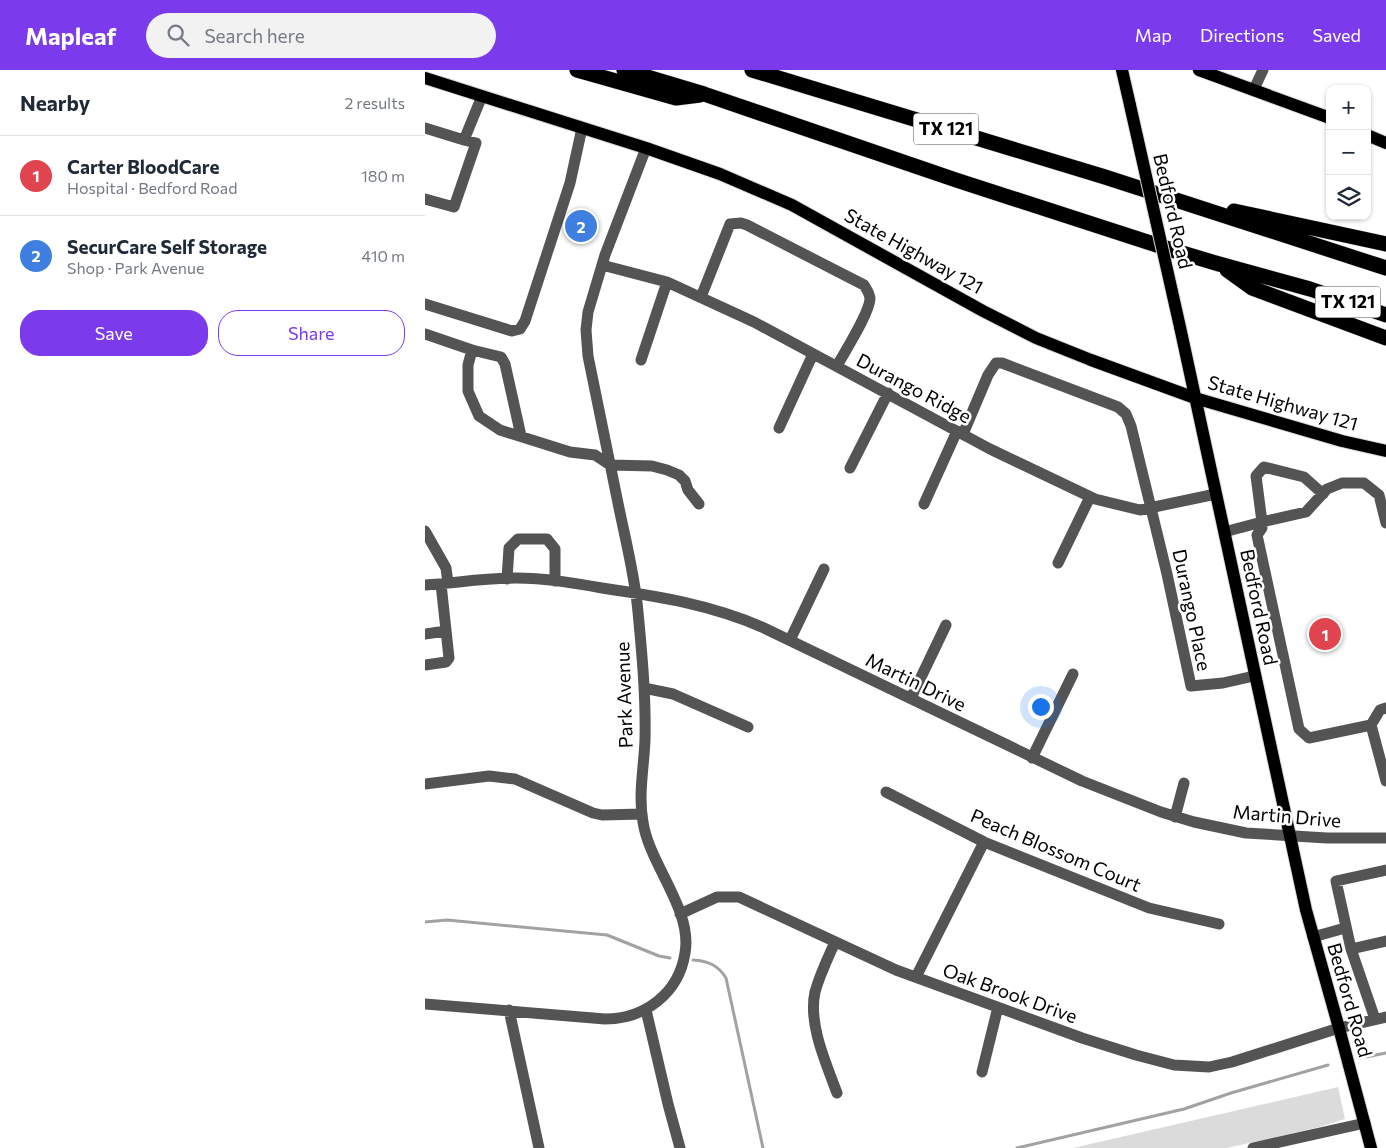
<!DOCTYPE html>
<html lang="en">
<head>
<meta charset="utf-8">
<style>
	body { margin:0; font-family:Commissioner,sans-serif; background:#f2f2f3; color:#1f2937 }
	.controls { position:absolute; right:15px; top:15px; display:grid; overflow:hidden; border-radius:10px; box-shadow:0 1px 4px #0004 }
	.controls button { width:45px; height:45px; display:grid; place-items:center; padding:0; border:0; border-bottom:1px solid #e0e1e3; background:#fff; color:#1f2937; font:25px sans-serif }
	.you { position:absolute; left:615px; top:636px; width:18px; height:18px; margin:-12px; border:4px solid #fff; border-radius:50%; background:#1a73e8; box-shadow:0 0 0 8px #1a73e833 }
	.badge { display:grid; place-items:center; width:32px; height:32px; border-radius:50%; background:#7c3aed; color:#fff; font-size:16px; font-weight:700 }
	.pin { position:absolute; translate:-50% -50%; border:2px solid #fff; box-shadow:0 1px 5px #0006 }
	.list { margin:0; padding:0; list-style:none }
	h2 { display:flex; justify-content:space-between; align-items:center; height:65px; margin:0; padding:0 20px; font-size:21px }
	h2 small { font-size:16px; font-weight:400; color:#747a83 }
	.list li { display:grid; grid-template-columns:32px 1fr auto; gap:15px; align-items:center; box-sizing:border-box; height:80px; padding:0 20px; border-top:1px solid #e0e1e3 }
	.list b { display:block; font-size:19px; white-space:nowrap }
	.list p { margin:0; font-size:16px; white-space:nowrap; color:#747a83 }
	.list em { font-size:16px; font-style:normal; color:#747a83 }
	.actions { display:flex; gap:10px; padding:15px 20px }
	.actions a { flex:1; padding:11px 0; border:1px solid #7c3aed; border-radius:20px; text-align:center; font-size:18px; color:#7c3aed }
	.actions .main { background:#7c3aed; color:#fff }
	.icon { flex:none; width:28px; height:28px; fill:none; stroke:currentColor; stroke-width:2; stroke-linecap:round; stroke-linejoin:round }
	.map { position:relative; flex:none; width:961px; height:1078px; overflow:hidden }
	header { display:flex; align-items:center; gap:30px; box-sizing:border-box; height:70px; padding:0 25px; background:#7c3aed; color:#fff }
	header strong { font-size:24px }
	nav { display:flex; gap:28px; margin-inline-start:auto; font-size:18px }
	.search { width:350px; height:45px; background:#f2f2f3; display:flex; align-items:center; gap:12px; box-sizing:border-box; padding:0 18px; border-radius:28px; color:#747a83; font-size:19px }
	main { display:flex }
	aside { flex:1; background:#fff }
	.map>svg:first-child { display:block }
	.green { fill:#dbdbdb }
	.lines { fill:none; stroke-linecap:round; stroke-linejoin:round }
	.stream { stroke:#a2a2a2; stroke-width:3 }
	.major-casing { stroke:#dbdbdb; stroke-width:14 }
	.highway-casing { stroke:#dbdbdb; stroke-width:16 }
	.minor { stroke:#545454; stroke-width:11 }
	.major { stroke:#000; stroke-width:12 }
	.highway { stroke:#000; stroke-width:15 }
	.major-bridge-casing { stroke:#dbdbdb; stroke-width:14; stroke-linecap:butt }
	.major-bridge { stroke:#000; stroke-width:12 }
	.labels { text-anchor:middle; stroke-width:5; stroke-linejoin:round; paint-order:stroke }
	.shield { fill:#fff; stroke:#4c4c4c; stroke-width:1 }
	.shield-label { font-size:18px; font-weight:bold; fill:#000 }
	.street-label { font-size:19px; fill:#000; stroke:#fff }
</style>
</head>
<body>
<header>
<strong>Mapleaf</strong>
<div class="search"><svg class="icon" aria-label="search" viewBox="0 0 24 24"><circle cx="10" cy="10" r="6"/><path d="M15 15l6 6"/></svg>Search here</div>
<nav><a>Map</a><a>Directions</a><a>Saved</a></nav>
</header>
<main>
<aside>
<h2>Nearby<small>2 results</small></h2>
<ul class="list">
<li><span class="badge" style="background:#e0444e">1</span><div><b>Carter BloodCare</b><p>Hospital · Bedford Road</p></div><em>180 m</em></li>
<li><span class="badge" style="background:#3f7fe0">2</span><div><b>SecurCare Self Storage</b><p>Shop · Park Avenue</p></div><em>410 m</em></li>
</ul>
<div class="actions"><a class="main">Save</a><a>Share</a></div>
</aside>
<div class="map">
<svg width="961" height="1078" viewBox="0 0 961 1078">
	<rect width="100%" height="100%" fill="#fff"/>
	<path class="green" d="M913 1017 920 1049 891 1058 802 1078H648Z"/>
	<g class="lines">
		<path class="stream" d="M0 852 22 850 182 865 234 886 245 888
			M268 890C283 891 293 895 301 908L338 1078
			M941 987 961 983
			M592 1078 759 1039 806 1023 903 995"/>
		<defs>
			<path id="major" d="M697 0 705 35
				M774 0 905 48
				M0 8 221 78 295 104 367 135 558 241 611 268 666 290 770 328 917 371 961 381
				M942 65 961 73
				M755 257 881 840 914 958 946 1078"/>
			<path id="highway" d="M152 0 251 28 275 25
				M199 0 279 24 531 110 747 180 794 194 885 219 961 245
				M327 0 680 107 961 198
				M809 141 961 174
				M802 200 827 218 961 268"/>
		</defs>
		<use href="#major" class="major-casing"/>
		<use href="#highway" class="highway-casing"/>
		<path class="minor" d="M829 19 838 0
			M0 58 39 70
			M0 129 29 137 51 73 39 70 57 26
			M177 195 242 212 329 252 565 379 670 429 715 440 791 424
			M276 227 305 154 316 153 322 155 439 215C442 220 445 224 445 229 444 244 420 281 412 296
			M0 234 87 261 95 259 100 251 145 113 157 58
			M0 264 47 280 43 295V321L54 346 75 360 145 382 170 385 185 395 227 396 242 400 254 405 260 411 263 420 274 434
			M47 280 76 287 80 294 96 366
			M216 290 242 212
			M354 358 388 284
			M538 364 563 305 571 293H577L693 337 701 344 706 356 742 504 766 616 798 613 829 606
			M425 398 463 323
			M898 424 879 407 839 397 831 406 837 452V458L832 465 874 659 884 668 946 655
			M499 434 532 361
			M0 461 21 498 23 513
			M799 462 837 452 881 442 902 419 917 413H939L954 425 961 453
			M633 493 665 427
			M82 509 84 478 93 469H122L130 479V511
			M0 515C30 513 61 508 91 508 120 508 149 513 177 518 232 526 288 535 339 558L657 711 736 742 769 752 821 763 902 768H961
			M0 564 21 561
			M365 570 399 499
			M0 595 21 592 24 588 16 514
			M219 618 248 624 323 657
			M486 628 521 555
			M961 638 955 640 946 655 961 711
			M607 688 648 604
			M0 714 64 706 90 709 168 743 177 745 217 744
			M461 722 559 772 724 838 794 854
			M750 747 759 713
			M255 844 292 827H314L471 900 657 968 711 985 749 995 784 997 807 992 914 958 961 947
			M888 867 920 858
			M410 872C403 888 395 904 390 922 383 954 401 993 412 1023
			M926 879 961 871
			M491 907 559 772
			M0 934 180 949C220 949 254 923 260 883 268 840 224 794 218 752 213 725 219 697 220 670 221 627 217 584 213 542 210 507 201 472 194 438 184 387 173 337 163 286L161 260 163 242 180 185 221 78
			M84 940 114 1078
			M221 940 243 1034 255 1078
			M950 949 926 879 911 811 961 800
			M557 1002 573 937
			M828 1078 940 1053"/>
		<use href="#major" class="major"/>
		<use href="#highway" class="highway"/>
		<defs>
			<path id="major-bridge" d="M705 35 755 257"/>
		</defs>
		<use href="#major-bridge" class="major-bridge-casing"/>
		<use href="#major-bridge" class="major-bridge"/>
	</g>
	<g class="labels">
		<g class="shield">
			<rect x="488.5" y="43.5" width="65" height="31" rx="4"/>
			<rect x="890.5" y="216.5" width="65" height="31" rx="4"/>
		</g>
		<g class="shield-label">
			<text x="521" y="65">TX 121</text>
			<text x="923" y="238">TX 121</text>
		</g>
		<g class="street-label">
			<text transform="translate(748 141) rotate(77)" y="7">Bedford Road</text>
			<text transform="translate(489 181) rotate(29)" y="7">State Highway 121</text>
			<text transform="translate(489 318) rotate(28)" y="7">Durango Ridge</text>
			<text transform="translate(858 333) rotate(16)" y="7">State Highway 121</text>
			<text transform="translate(834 537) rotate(78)" y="7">Bedford Road</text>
			<text transform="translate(767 540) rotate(78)" y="7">Durango Place</text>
			<text transform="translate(491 612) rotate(26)" y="7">Martin Drive</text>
			<text transform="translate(199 625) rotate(-92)" y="7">Park Avenue</text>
			<text transform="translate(862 746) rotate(5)" y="7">Martin Drive</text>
			<text transform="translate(631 780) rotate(23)" y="7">Peach Blossom Court</text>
			<text transform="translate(585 923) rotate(20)" y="7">Oak Brook Drive</text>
			<text transform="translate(925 930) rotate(74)" y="7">Bedford Road</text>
		</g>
	</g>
</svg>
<div class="controls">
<button>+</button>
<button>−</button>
<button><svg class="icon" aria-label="layers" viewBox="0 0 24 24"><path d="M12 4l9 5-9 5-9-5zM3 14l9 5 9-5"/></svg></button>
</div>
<div class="you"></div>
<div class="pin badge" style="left:900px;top:564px;background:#e0444e">1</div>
<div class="pin badge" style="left:156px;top:156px;background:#3f7fe0">2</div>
</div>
</main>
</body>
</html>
